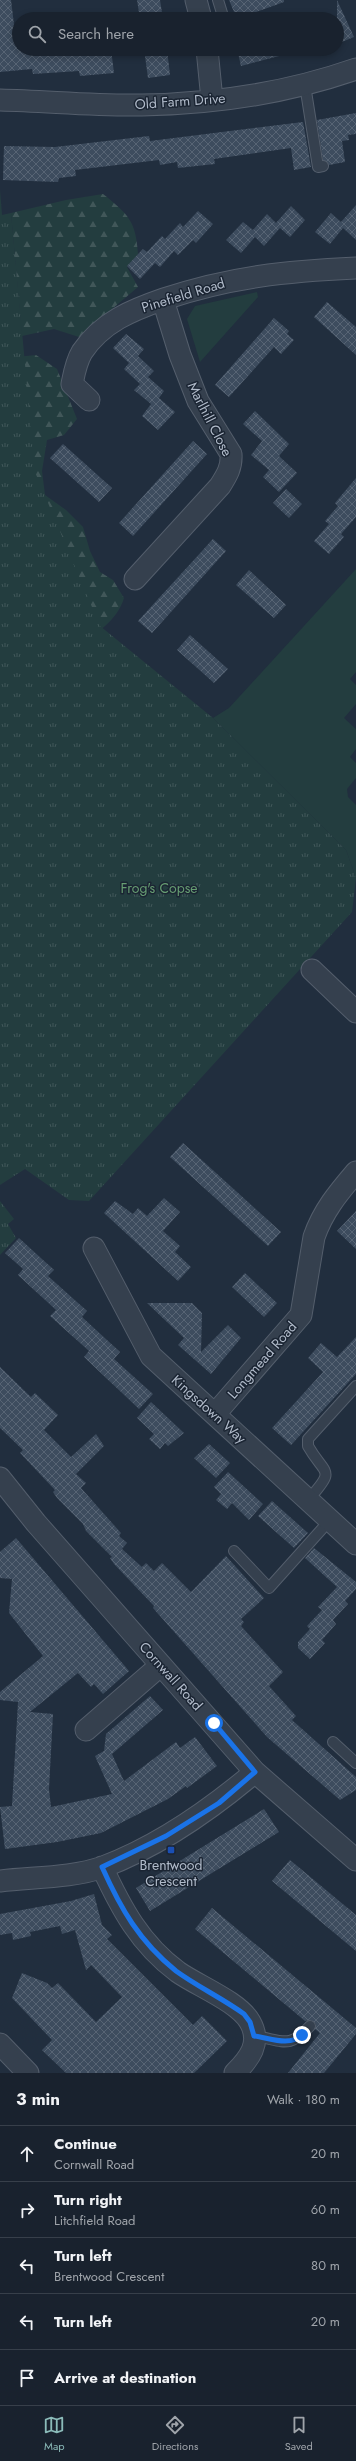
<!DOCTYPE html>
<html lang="en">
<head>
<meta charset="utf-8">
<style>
	body { margin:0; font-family:Jost,sans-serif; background:#262f3a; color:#f1f3f6 }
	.stop { position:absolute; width:12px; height:12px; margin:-9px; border:3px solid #1a73e8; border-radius:50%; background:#fff }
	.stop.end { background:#1a73e8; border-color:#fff; box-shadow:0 1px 4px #0008 }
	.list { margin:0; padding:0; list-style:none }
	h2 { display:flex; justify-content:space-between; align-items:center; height:52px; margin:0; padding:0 16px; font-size:17px }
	h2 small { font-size:13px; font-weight:400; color:#9fa4aa }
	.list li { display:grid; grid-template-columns:26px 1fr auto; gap:12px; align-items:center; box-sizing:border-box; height:56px; padding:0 16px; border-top:1px solid #373f4a }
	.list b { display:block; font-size:15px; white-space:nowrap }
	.list p { margin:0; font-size:13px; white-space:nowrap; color:#9fa4aa }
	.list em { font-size:13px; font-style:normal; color:#9fa4aa }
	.icon { flex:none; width:22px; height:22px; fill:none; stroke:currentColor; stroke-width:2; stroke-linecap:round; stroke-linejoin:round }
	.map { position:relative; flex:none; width:356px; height:2073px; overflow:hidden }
	.search { position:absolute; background:#19222e; box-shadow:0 2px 6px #0003; left:12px; right:12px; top:12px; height:44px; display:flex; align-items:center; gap:10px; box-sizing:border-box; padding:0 14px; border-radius:22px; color:#9fa4aa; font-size:15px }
	.sheet { height:332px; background:#19222e }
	nav { display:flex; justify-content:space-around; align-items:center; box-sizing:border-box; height:56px; border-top:1px solid #373f4a; background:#19222e; font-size:11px; color:#9fa4aa }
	nav a { display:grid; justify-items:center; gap:2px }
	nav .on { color:#8bbbb9 }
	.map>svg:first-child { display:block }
	.grass { fill:#233d3f }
	.forest { fill:url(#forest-firs) }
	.park { fill:url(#park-tufts) }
	.building { fill:url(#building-cross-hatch) }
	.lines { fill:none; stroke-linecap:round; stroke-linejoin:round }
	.lane-casing { stroke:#545e6c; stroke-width:12 }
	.street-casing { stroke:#545e6c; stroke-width:23 }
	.lane { stroke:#35404e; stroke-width:10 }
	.street { stroke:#35404e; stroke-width:21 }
	.route { stroke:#1a73e8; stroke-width:5 }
	.transit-dot { fill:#1a4fb4; stroke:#1b2533; stroke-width:1.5 }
	.labels { text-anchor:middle; stroke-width:3; stroke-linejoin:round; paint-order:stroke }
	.street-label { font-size:14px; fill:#b1bbca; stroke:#1b2533 }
	.park-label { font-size:14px; fill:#669d72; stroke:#1b2533 }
	.poi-label { font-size:14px; fill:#b1bbca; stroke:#1b2533 }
</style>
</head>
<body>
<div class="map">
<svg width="356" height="2073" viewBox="0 0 356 2073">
	<defs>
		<pattern id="forest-firs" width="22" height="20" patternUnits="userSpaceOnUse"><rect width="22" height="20" fill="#233d3f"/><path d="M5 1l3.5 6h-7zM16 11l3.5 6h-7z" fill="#415759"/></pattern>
		<pattern id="park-tufts" width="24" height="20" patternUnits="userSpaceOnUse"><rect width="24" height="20" fill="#233d3f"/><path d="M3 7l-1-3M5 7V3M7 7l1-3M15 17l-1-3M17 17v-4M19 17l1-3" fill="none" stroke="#415759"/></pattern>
		<pattern id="building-cross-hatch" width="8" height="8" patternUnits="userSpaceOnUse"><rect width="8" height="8" fill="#3d4c5e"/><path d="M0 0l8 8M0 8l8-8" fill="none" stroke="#576474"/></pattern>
	</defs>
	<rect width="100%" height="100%" fill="#212e3e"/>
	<path class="grass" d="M257 292 258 297 200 362 187 319 195 306Z
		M356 569V672L350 679 356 685V704L344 718 356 729V749L350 757 356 763V778L347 789 348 797 356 805V878L346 850 213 718 229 708Z"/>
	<path class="forest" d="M103 194C128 214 136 221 138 254L127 267 138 287 79 337 54 329 22 336 11 213 66 200Z
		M36 355 57 369 77 419 64 435 47 440 42 471 45 495 66 510 83 527 90 551 100 572 113 580 124 598C117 621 95 635 76 646L0 361 7 358Z"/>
	<path class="park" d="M0 190 2 215 11 213 35 472 100 626 213 718 346 850 356 878 352 912 89 1201 69 1200 25 1169 0 1185Z
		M0 1201 14 1219 8 1224 16 1238 0 1255Z"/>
	<path class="building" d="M0 0H11L17 49H65V54L111 49 114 73 80 76 79 71 33 74 32 69 0 72Z
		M137 0H160L163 19H140Z
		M229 0H284V2L237 19Z
		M337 0 354 37 337 44Z
		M144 49H167L170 75 148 78Z
		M237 49H286L287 54 241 66Z
		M356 113V134L348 135 349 140 342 141 345 162 329 165 323 160 317 120Z
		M303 122 311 167 294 170 291 148 214 159 215 164 178 168 177 162 160 165 159 160 75 170 76 176 59 178 58 182 3 180 4 146 55 147 149 136 150 141Z
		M356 205V240L343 228 330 244 315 232 331 213 341 222Z
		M291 206 305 220 290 237 280 228 264 246 255 237 241 253 226 240 243 222 253 230 267 214 276 223Z
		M198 211 213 224 196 243 193 240 178 255 174 251 160 267 155 263 140 279 127 266 143 249 147 252 162 236 165 239 180 223 183 227Z
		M327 302 356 327V355L314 317Z
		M274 318 289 331 287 334 294 340 281 354 274 347 229 397 215 385Z
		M126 334 144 349 138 356 154 371 148 377 164 391 159 398 175 412 158 430 142 416 151 404 134 390 140 384 124 369 129 363 113 348Z
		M255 411 289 444 279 456 297 473 279 492 263 477 269 470 251 455 262 441 243 424Z
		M193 441 207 454 133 536 119 523Z
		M63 444 112 488 99 502 50 458Z
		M356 478V517L341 534 344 537 329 554 314 541 329 524 325 521 338 506 335 503Z
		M286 489 302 504 289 518 273 503Z
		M213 539 226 551 152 633 138 621Z
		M249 570 286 605 274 618 236 585Z
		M190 635 228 669 214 683 177 650Z
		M183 1143 281 1232 268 1246 170 1157Z
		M164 1198 180 1212 163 1231 180 1246 175 1252 191 1267 178 1281 104 1213 115 1201 133 1214 138 1208 147 1216Z
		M356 1211V1249L337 1231Z
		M19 1238 54 1270 48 1276 87 1311 82 1317 120 1352 114 1359 153 1394 139 1409 84 1357 89 1351 50 1316 56 1310 18 1275 23 1269 5 1253Z
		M245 1273 277 1303 264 1317 232 1287Z
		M147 1303H192L202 1313 201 1352 228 1325 241 1338 211 1374 178 1345 184 1338Z
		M356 1337V1374L291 1445 272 1428 323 1372 308 1358 321 1343 337 1357Z
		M0 1367 31 1397 35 1393 58 1415 44 1430 71 1457 96 1434 104 1446 76 1474 86 1483 81 1488 121 1533 119 1536 127 1543 122 1549 142 1567 146 1563 154 1571 162 1563 191 1592 226 1556 264 1598 241 1619 244 1622 241 1626 283 1672 269 1686 296 1716 292 1720 356 1777V1790L340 1800 267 1737 153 1608 154 1606 114 1564 110 1558 112 1557 86 1531 83 1524 57 1498 53 1492 55 1490 20 1453 23 1450 0 1428Z
		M151 1402 184 1433 168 1446 165 1443 160 1449 149 1439 154 1434 137 1418Z
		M209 1444 230 1463 216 1478 194 1458Z
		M228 1472 263 1504 249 1520 232 1503 227 1509 216 1500 221 1494 214 1487Z
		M272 1501 308 1533 294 1548 258 1516Z
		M16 1538 129 1671 103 1694 94 1684 91 1687 78 1673 30 1712 53 1714 49 1789 51 1807 112 1794 95 1756 104 1751 106 1734 150 1696 163 1710 112 1754 124 1781 176 1742 180 1748 195 1737 217 1766 187 1788 186 1786 168 1799 101 1833 57 1842 5 1849 0 1807 12 1806 18 1702 0 1700V1692L43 1656 9 1613 12 1579 0 1578V1552Z
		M314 1548 356 1582V1589L345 1601 348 1604 333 1620 336 1624 322 1640 325 1643 310 1659 298 1648V1642L310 1629 307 1626 322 1610 318 1607 337 1587 305 1558Z
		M264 1809 279 1832 150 1911 136 1888Z
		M290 1860 356 1915V1951L272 1881Z
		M94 1894 102 1925 112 1935 107 1939 193 2025 202 2016 227 2041 194 2073H66L42 2050 52 2040 12 1998 22 1973 47 1983 52 1988 58 1983 96 2022 122 1997 91 1965 86 1970 75 1930 62 1934 60 1926 30 1932 31 1936 13 1940 12 1933 0 1935V1914L71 1901Z
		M212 1908 356 2028V2034L324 2073H288L320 2033 315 2029 316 2024 311 2020 305 2021 195 1929Z"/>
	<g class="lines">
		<defs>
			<path id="lane" d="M218 0 222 13
				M305 85 318 167 323 166
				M308 1500C337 1468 325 1476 308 1446V1439L356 1386
				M234 1551 269 1588 330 1520
				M333 1742 356 1763
				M254 2036C283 2040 288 2050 310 2026"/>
			<path id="street" d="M196 0 201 19
				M207 49 212 100
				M0 100C47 101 95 106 142 105 215 104 287 93 356 69
				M89 400 72 384C74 374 76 362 82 352 102 322 132 310 164 299 230 277 287 271 356 268
				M135 579 220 486C227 475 232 467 231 454L198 401 180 355 163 300
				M312 970 356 1012
				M94 1248 151 1356 356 1544
				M215 1414 301 1315 314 1237C323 1211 338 1193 356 1172
				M0 1478 36 1523 255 1772 356 1860
				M86 1730 161 1665
				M102 1867C121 1908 140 1944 178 1972 198 1986 239 2002 250 2022 262 2043 249 2059 235 2073
				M0 1881C33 1877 72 1878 103 1867 159 1846 210 1810 255 1772
				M0 2044 28 2073"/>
		</defs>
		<use href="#lane" class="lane-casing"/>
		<use href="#street" class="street-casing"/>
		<use href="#lane" class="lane"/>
		<use href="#street" class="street"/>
	</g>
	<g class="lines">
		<path class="route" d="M214 1723 255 1772 219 1803 166 1836 102 1867C121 1909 139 1941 176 1971 198 1987 222 1998 244 2014L250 2022 254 2036C270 2038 289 2047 302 2035"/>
	</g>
	<rect class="transit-dot" x="167" y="1846" width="8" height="8" rx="2"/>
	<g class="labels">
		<g class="street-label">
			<text transform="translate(180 101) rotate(-4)" y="5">Old Farm Drive</text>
			<text transform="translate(183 295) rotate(-17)" y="5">Pinefield Road</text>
			<text transform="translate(210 419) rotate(63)" y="5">Marlhill Close</text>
			<text transform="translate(262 1360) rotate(-49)" y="5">Longmead Road</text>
			<text transform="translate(209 1409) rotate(42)" y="5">Kingsdown Way</text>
			<text transform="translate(171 1676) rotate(48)" y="5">Cornwall Road</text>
		</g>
		<g class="park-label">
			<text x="159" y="893">Frog's Copse</text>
		</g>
		<g class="poi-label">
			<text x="171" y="1870">Brentwood<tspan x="171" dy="16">Crescent</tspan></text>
		</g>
	</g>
</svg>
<div class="stop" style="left:214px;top:1723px"></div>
<div class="stop end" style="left:302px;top:2035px"></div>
<div class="search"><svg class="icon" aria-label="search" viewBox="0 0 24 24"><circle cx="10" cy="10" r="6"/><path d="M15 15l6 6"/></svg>Search here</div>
</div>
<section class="sheet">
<h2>3 min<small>Walk · 180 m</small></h2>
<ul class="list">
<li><svg class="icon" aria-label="ahead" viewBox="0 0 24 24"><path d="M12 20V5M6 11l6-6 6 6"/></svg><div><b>Continue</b><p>Cornwall Road</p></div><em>20 m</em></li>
<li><svg class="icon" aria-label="right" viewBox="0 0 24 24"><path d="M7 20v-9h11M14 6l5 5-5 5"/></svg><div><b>Turn right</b><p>Litchfield Road</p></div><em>60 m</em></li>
<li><svg class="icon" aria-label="left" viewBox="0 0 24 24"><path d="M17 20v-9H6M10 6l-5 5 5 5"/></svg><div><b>Turn left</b><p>Brentwood Crescent</p></div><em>80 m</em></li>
<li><svg class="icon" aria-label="left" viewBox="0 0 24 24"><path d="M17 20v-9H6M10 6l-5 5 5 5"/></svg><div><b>Turn left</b></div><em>20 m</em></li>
<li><svg class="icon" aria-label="arrive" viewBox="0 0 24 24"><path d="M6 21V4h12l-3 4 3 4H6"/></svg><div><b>Arrive at destination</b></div></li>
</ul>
</section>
<nav>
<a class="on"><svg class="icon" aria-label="map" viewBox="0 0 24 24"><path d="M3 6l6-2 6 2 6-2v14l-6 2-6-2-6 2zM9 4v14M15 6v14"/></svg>Map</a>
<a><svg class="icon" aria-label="directions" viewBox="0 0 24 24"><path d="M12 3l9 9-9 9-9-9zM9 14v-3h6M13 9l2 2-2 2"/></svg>Directions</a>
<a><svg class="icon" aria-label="saved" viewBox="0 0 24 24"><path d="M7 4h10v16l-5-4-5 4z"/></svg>Saved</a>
</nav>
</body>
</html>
